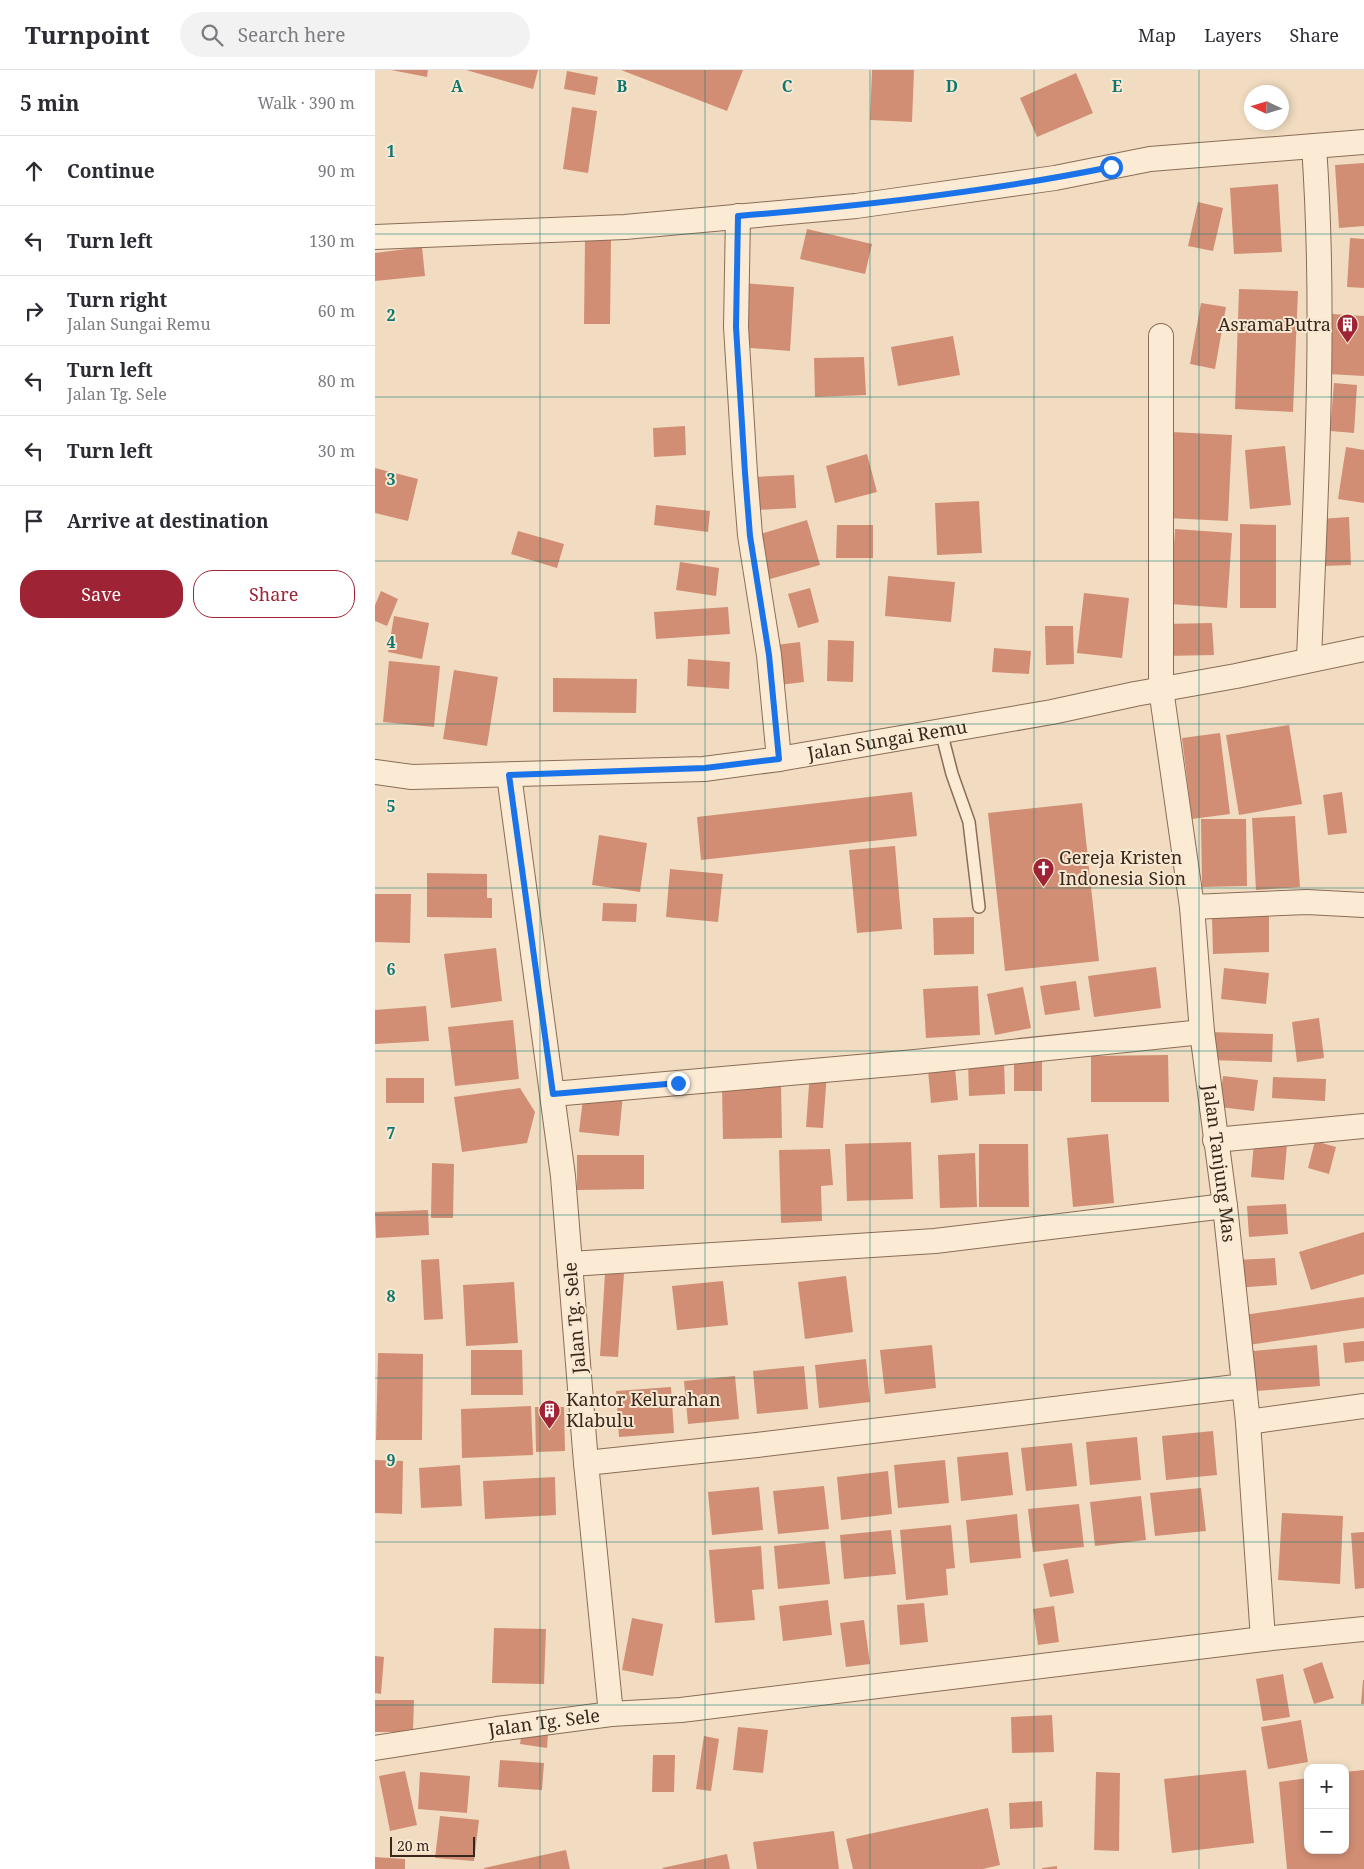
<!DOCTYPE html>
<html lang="en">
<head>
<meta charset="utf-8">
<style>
	body { margin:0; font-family:"Noto Serif",serif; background:#f2f2f3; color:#2b2b33 }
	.controls { position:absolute; right:15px; bottom:15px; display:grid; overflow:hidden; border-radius:10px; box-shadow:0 2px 8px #0003 }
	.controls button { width:45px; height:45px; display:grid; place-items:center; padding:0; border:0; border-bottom:1px solid #e1e1e2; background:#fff; color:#2b2b33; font:25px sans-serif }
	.compass { position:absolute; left:869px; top:15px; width:45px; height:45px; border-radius:50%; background:#fff; box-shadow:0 2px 8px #0003; rotate:274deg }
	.scale { position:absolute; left:15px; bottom:12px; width:85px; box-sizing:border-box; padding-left:5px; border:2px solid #3a271c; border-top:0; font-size:14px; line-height:18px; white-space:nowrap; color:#3a271c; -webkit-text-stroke:4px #f8e7d1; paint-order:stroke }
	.stop { position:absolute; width:15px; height:15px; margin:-11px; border:4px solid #1a73e8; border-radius:50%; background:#fff }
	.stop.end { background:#1a73e8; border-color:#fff; box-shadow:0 1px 5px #0008 }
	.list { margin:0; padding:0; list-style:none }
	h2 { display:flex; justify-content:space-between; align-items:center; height:65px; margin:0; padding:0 20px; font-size:21px }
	h2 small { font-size:16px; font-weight:400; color:#7c7c81 }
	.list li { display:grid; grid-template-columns:32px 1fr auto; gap:15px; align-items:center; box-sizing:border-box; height:70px; padding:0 20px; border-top:1px solid #e1e1e2 }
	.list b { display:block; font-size:19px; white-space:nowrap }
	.list p { margin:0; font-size:16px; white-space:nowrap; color:#7c7c81 }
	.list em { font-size:16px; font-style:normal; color:#7c7c81 }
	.actions { display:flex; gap:10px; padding:15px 20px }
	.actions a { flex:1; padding:11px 0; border:1px solid #9e2334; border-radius:20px; text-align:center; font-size:18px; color:#9e2334 }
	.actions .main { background:#9e2334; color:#fff }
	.icon { flex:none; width:28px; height:28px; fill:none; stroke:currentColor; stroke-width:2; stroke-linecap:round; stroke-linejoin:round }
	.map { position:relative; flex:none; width:989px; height:1799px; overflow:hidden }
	header { display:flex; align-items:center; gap:30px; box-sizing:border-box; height:70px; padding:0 25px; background:#fff; border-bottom:1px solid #e1e1e2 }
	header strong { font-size:24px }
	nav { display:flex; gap:28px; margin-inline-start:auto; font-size:18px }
	.search { width:350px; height:45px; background:#f2f2f3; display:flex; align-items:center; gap:12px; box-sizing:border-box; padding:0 18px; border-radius:28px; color:#7c7c81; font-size:19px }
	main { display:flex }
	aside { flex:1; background:#fff }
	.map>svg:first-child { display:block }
	.building { fill:#d18e74 }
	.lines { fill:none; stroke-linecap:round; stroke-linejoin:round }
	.lane-casing { stroke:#8b6c57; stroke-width:14 }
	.street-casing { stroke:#8b6c57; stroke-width:26 }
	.lane { stroke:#fbead4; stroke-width:11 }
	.street { stroke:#fbead4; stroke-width:24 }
	.route { stroke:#1a73e8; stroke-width:6 }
	.grid { fill:none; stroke:#0f766e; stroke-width:1; stroke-opacity:0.55 }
	.labels { text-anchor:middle; stroke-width:4; stroke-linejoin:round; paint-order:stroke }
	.poi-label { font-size:18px; fill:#3a271c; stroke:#f8e7d1; text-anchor:start }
	.street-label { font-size:18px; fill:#3a271c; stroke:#f8e7d1 }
	.grid-label { font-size:16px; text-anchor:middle; font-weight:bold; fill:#0f766e; stroke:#f8e7d1; stroke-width:4; stroke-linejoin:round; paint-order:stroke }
</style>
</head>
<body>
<header>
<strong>Turnpoint</strong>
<div class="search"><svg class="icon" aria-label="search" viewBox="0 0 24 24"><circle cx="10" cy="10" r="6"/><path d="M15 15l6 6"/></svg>Search here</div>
<nav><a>Map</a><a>Layers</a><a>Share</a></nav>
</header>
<main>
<aside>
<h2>5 min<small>Walk · 390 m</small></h2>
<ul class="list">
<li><svg class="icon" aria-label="ahead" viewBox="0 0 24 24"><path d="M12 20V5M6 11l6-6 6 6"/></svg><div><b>Continue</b></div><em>90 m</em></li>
<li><svg class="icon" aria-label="left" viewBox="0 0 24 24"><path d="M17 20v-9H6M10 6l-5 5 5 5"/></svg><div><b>Turn left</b></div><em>130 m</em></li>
<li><svg class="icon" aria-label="right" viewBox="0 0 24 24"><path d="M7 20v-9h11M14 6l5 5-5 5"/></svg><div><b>Turn right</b><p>Jalan Sungai Remu</p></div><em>60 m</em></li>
<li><svg class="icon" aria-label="left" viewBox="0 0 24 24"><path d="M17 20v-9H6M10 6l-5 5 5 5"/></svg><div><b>Turn left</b><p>Jalan Tg. Sele</p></div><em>80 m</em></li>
<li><svg class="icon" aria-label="left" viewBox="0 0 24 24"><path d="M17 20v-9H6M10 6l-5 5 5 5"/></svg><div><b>Turn left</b></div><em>30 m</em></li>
<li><svg class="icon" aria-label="arrive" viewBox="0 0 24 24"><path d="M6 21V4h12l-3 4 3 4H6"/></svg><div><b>Arrive at destination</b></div></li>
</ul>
<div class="actions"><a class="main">Save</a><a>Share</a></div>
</aside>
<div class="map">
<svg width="989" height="1799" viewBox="0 0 989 1799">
	<rect width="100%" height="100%" fill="#f1dcc1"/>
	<path class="building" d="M16 0H53L52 7Z
		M91 0H163L158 19Z
		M246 0H368L352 41Z
		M497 0H539L537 52 495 50Z
		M192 1 223 7 220 25 189 19Z
		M701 3 718 43 662 67 645 28Z
		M197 37 222 41 213 103 188 99Z
		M989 93V156L964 158 960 95Z
		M903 114 907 182 859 184 855 118Z
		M823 132 848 138 838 181 813 176Z
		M432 159 497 174 490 204 425 189Z
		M975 168 989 169V218L972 217Z
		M210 170H236L235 254H209Z
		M47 177 50 206 0 211V183Z
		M368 213 419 217 415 281 363 277Z
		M864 219 923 221 918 342 860 339Z
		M826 233 851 237 840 299 815 294Z
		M957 244 989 246V306L953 304Z
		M578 266 585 305 523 316 516 277Z
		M489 287 491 325 440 327 439 288Z
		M959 313 982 315 979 363 955 361Z
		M310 356 311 385 279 387 278 358Z
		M796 362 857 365 853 451 792 448Z
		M910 376 916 435 875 439 870 380Z
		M971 377 989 380V433L963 429Z
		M492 384 502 422 460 433 451 396Z
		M0 398 43 409 33 451 0 443Z
		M419 405 421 438 381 440 379 407Z
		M604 431 607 483 562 485 560 433Z
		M281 435 335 441 333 462 279 455Z
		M974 447 976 495 947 496 944 449Z
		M432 450 445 495 388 511 375 467Z
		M865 454 901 455V538H865Z
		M462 455H498V488H461Z
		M800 459 857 463 852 538 795 534Z
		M143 461 189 474 182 498 136 484Z
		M305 492 344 498 341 526 301 520Z
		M513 506 580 512 576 552 510 546Z
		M435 518 444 552 423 558 413 524Z
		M6 521 23 529 12 556 0 551V535Z
		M709 523 754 528 747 588 702 583Z
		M353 537 355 564 281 569 279 542Z
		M19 546 54 553 47 589 13 582Z
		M837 553 839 585 790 586 789 554Z
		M670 556H698L699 594 671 595Z
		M453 570 479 571 478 612 452 611Z
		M425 572 429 612 404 615 401 575Z
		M619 578 656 581 654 604 617 602Z
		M313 589 355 592 354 619 312 616Z
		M14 591 65 596 59 657 8 652Z
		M79 600 123 607 112 676 68 669Z
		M178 608 262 609 261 643 178 642Z
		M914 655 927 734 864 745 851 665Z
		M845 663 855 744 817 749 807 668Z
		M537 722 542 766 326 790 322 747Z
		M967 722 972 763 953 765 948 725Z
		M707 733 724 891 630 901 613 743Z
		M920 746 925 817 881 820 877 748Z
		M826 749H871L872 816 827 817Z
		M224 765 272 773 265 822 217 815Z
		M520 776 527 859 482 863 474 780Z
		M295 799 348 804 343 852 291 847Z
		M52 803 112 804V828H117V848L52 847Z
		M0 824H36L35 873 0 872Z
		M228 833 262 834 261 852 227 851Z
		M894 846V882L838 884 837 847Z
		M599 847V884L559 885 558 848Z
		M121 878 127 931 76 938 69 884Z
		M781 897 786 938 719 947 713 906Z
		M849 898 894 903 891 934 846 929Z
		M701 911 705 940 670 945 665 916Z
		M603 916 605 965 551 968 548 919Z
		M648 917 656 958 620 965 612 924Z
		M51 936 54 971 0 974V940Z
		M944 948 949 988 922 992 917 952Z
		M138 950 144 1009 80 1016 73 957Z
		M835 962 898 964 897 992 834 990Z
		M793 985 794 1032H716V986Z
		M639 986H667V1021H639Z
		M629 990 630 1024 594 1026 593 991Z
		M580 998 583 1030 556 1033 553 1000Z
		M435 1001 452 1002 448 1058 431 1057Z
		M848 1006 883 1010 879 1041 844 1037Z
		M898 1007 951 1009 950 1031 897 1028Z
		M11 1008H49V1033H11Z
		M406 1014 407 1068 348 1069 347 1015Z
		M145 1018 160 1042 152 1073 87 1082 79 1027Z
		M209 1020 248 1024 244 1066 204 1062Z
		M733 1064 739 1133 698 1137 692 1068Z
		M940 1071 961 1077 954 1104 933 1098Z
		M536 1072 538 1129 472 1131 470 1074Z
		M879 1072 912 1074 909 1110 876 1107Z
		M604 1074H653L654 1137H604Z
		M455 1079 458 1115 446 1116 447 1151 406 1153 404 1080Z
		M600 1083 602 1137 565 1138 563 1085Z
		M202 1085H269V1119L202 1120Z
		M57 1093 79 1094 78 1148H56Z
		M911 1134 913 1164 874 1167 872 1136Z
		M53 1140 54 1165 1 1168 0 1142Z
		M989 1162V1204L936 1220 924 1182Z
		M900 1188 902 1215 861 1218 860 1190Z
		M64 1189 68 1249 49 1250 46 1190Z
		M230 1203 249 1204 243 1287 225 1286Z
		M471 1206 478 1262 430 1269 423 1212Z
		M348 1211 353 1255 302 1260 297 1216Z
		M139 1212 143 1273 91 1276 88 1215Z
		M989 1227V1258L867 1276 863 1246Z
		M989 1271V1291L970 1293 968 1273Z
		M557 1275 561 1318 510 1324 505 1280Z
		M942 1275 945 1316 882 1321 878 1281Z
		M96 1280H147L148 1325H96Z
		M3 1283 48 1284 47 1370H1Z
		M491 1289 495 1332 444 1338 440 1295Z
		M429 1296 433 1339 382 1344 378 1301Z
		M360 1306 364 1349 313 1354 309 1311Z
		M296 1317 299 1363 244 1367 241 1321Z
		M156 1336 158 1385 87 1388 86 1339Z
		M160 1337H189L190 1381 161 1382Z
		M838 1361 842 1405 791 1410 787 1366Z
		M762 1367 766 1410 715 1415 711 1372Z
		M697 1373 702 1416 651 1421 646 1378Z
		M633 1382 638 1425 586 1431 582 1387Z
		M0 1390 28 1391 27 1444 0 1443Z
		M570 1390 574 1433 523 1438 519 1395Z
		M85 1395 87 1436 46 1438 44 1398Z
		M513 1401 517 1444 466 1450 462 1407Z
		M180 1407 181 1445 110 1449 108 1411Z
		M449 1416 454 1459 403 1464 398 1421Z
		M384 1417 388 1460 337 1465 333 1422Z
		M826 1418 831 1461 780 1466 775 1423Z
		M766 1426 771 1470 720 1476 715 1432Z
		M704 1434 709 1477 658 1482 653 1439Z
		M907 1443 968 1446 965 1514 903 1510Z
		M642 1444 646 1488 595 1493 591 1450Z
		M576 1455 580 1498 571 1499 573 1525 531 1530 525 1460Z
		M516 1460 521 1504 469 1509 465 1465Z
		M989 1462V1518L980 1519 976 1463Z
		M450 1471 455 1514 403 1519 399 1476Z
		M386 1476 389 1519 377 1520 380 1550 340 1553 334 1480Z
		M693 1489 699 1523 675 1527 668 1494Z
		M453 1530 457 1565 408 1571 404 1536Z
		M549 1533 553 1572 525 1575 522 1535Z
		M679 1536 684 1572 663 1575 658 1539Z
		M257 1548 288 1554 278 1606 247 1600Z
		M489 1550 495 1594 471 1597 465 1553Z
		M119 1558 171 1559 169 1614 117 1613Z
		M0 1586 9 1587 6 1624 0 1623Z
		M947 1592 959 1628 939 1634 928 1599Z
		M908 1604 915 1647 888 1651 881 1609Z
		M988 1610H989V1634H986Z
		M0 1630H39L38 1662H0Z
		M677 1645 679 1682 637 1683 636 1647Z
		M926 1650 933 1692 893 1699 886 1657Z
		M363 1657 393 1660 388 1703 358 1700Z
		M147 1661 173 1664 172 1678 145 1674Z
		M329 1666 344 1669 336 1721 321 1719Z
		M278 1685H300L299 1722H277Z
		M125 1690 169 1693 167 1720 123 1717Z
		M871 1700 879 1773 797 1783 789 1709Z
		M989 1700V1799H912L904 1712 933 1708V1780H970V1702Z
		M30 1701 42 1755 15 1761 4 1706Z
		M45 1702 95 1706 92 1743 43 1739Z
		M721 1702 745 1703 744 1781 719 1780Z
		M667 1731 668 1757 635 1759 634 1733Z
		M613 1738 625 1795 608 1799H478L471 1769Z
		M65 1746 104 1750 99 1791 60 1788Z
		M459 1761 464 1799H382L378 1772Z
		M191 1780 195 1799H109V1798Z
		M352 1784 355 1799H288L287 1798Z
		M0 1787 30 1789V1799H0Z
		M682 1796V1799H667V1798Z"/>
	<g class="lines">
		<defs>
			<path id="lane" d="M566 661 577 704 594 752 604 837"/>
			<g id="street">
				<path d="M363 146 361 257 370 403 375 465 394 585 404 689"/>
				<path d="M0 167 250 157 481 136 680 108 775 89 989 72"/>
				<path id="s1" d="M786 266V619L817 837 827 962 850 1136 873 1352 888 1569"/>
				<path d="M934 589C941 419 951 247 939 76"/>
				<path id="s2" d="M0 702 37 707 329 699 404 689 677 642 760 624 861 606 989 579"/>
				<path d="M817 837 932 832 989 835"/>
				<path d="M178 1024 540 992 827 962"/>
				<path d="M840 1070 989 1056"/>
				<path d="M195 1194 560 1171 850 1136"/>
				<path d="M873 1352 989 1336"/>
				<path d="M211 1393 382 1375 869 1316"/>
				<path d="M236 1644 306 1640 888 1569 989 1559"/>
				<path id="s3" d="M0 1678 122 1659 236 1644 211 1393 188 1106 134 705"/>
			</g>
		</defs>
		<use href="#lane" class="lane-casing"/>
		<use href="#street" class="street-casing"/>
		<use href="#lane" class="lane"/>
		<use href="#street" class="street"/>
	</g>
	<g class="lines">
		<path class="route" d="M303 1013 178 1024 134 705 330 698 404 689 394 585 375 466 370 403 361 257 363 146C488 136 613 122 736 97"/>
	</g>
	<path class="grid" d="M165 0V1799M330 0V1799M495 0V1799M659 0V1799M824 0V1799M0 164H989M0 327H989M0 491H989M0 654H989M0 818H989M0 981H989M0 1145H989M0 1308H989M0 1472H989M0 1635H989"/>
	<defs>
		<symbol id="building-pin" viewBox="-11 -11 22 30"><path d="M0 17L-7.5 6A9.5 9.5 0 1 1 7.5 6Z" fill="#9e2334" stroke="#f8e7d1"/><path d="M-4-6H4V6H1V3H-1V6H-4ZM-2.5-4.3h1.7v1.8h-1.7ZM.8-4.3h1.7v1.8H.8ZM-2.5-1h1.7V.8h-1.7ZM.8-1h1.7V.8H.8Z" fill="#fff"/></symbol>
		<symbol id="church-pin" viewBox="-11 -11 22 30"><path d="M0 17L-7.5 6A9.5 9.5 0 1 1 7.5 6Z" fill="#9e2334" stroke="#f8e7d1"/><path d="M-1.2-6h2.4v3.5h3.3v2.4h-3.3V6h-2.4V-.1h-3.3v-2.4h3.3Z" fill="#fff"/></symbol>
	</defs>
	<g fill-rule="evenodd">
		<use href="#building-pin" x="960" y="242" width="25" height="34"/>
		<use href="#church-pin" x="656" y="786" width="25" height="34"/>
		<use href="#building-pin" x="162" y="1328" width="25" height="34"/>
	</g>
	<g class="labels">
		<g class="poi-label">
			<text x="956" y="261" text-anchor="end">AsramaPutra</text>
			<text x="684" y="794">Gereja Kristen<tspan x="684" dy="21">Indonesia Sion</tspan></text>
			<text x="191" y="1336">Kantor Kelurahan<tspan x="191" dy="21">Klabulu</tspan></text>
		</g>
		<g class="street-label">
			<text dy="6" stroke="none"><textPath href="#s2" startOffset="515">Jalan Sungai Remu</textPath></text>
			<text dy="6" stroke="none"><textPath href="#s1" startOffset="831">Jalan Tanjung Mas</textPath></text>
			<text transform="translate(200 1248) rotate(-95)" y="6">Jalan Tg. Sele</text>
			<text dy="6" stroke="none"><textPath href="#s3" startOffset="171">Jalan Tg. Sele</textPath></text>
		</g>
	</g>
	<g class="grid-label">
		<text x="82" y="22">A</text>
		<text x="247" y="22">B</text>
		<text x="412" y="22">C</text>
		<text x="577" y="22">D</text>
		<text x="742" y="22">E</text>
		<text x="16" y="87">1</text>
		<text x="16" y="251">2</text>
		<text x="16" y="415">3</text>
		<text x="16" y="578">4</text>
		<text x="16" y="742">5</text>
		<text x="16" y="905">6</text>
		<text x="16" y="1069">7</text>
		<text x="16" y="1232">8</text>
		<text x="16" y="1396">9</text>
	</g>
</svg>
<div class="controls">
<button>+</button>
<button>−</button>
</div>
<svg class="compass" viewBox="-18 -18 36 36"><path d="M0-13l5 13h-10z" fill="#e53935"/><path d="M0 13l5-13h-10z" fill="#7c7c81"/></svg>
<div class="scale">20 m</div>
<div class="stop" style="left:736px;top:97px"></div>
<div class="stop end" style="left:303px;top:1013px"></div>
</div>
</main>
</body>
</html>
